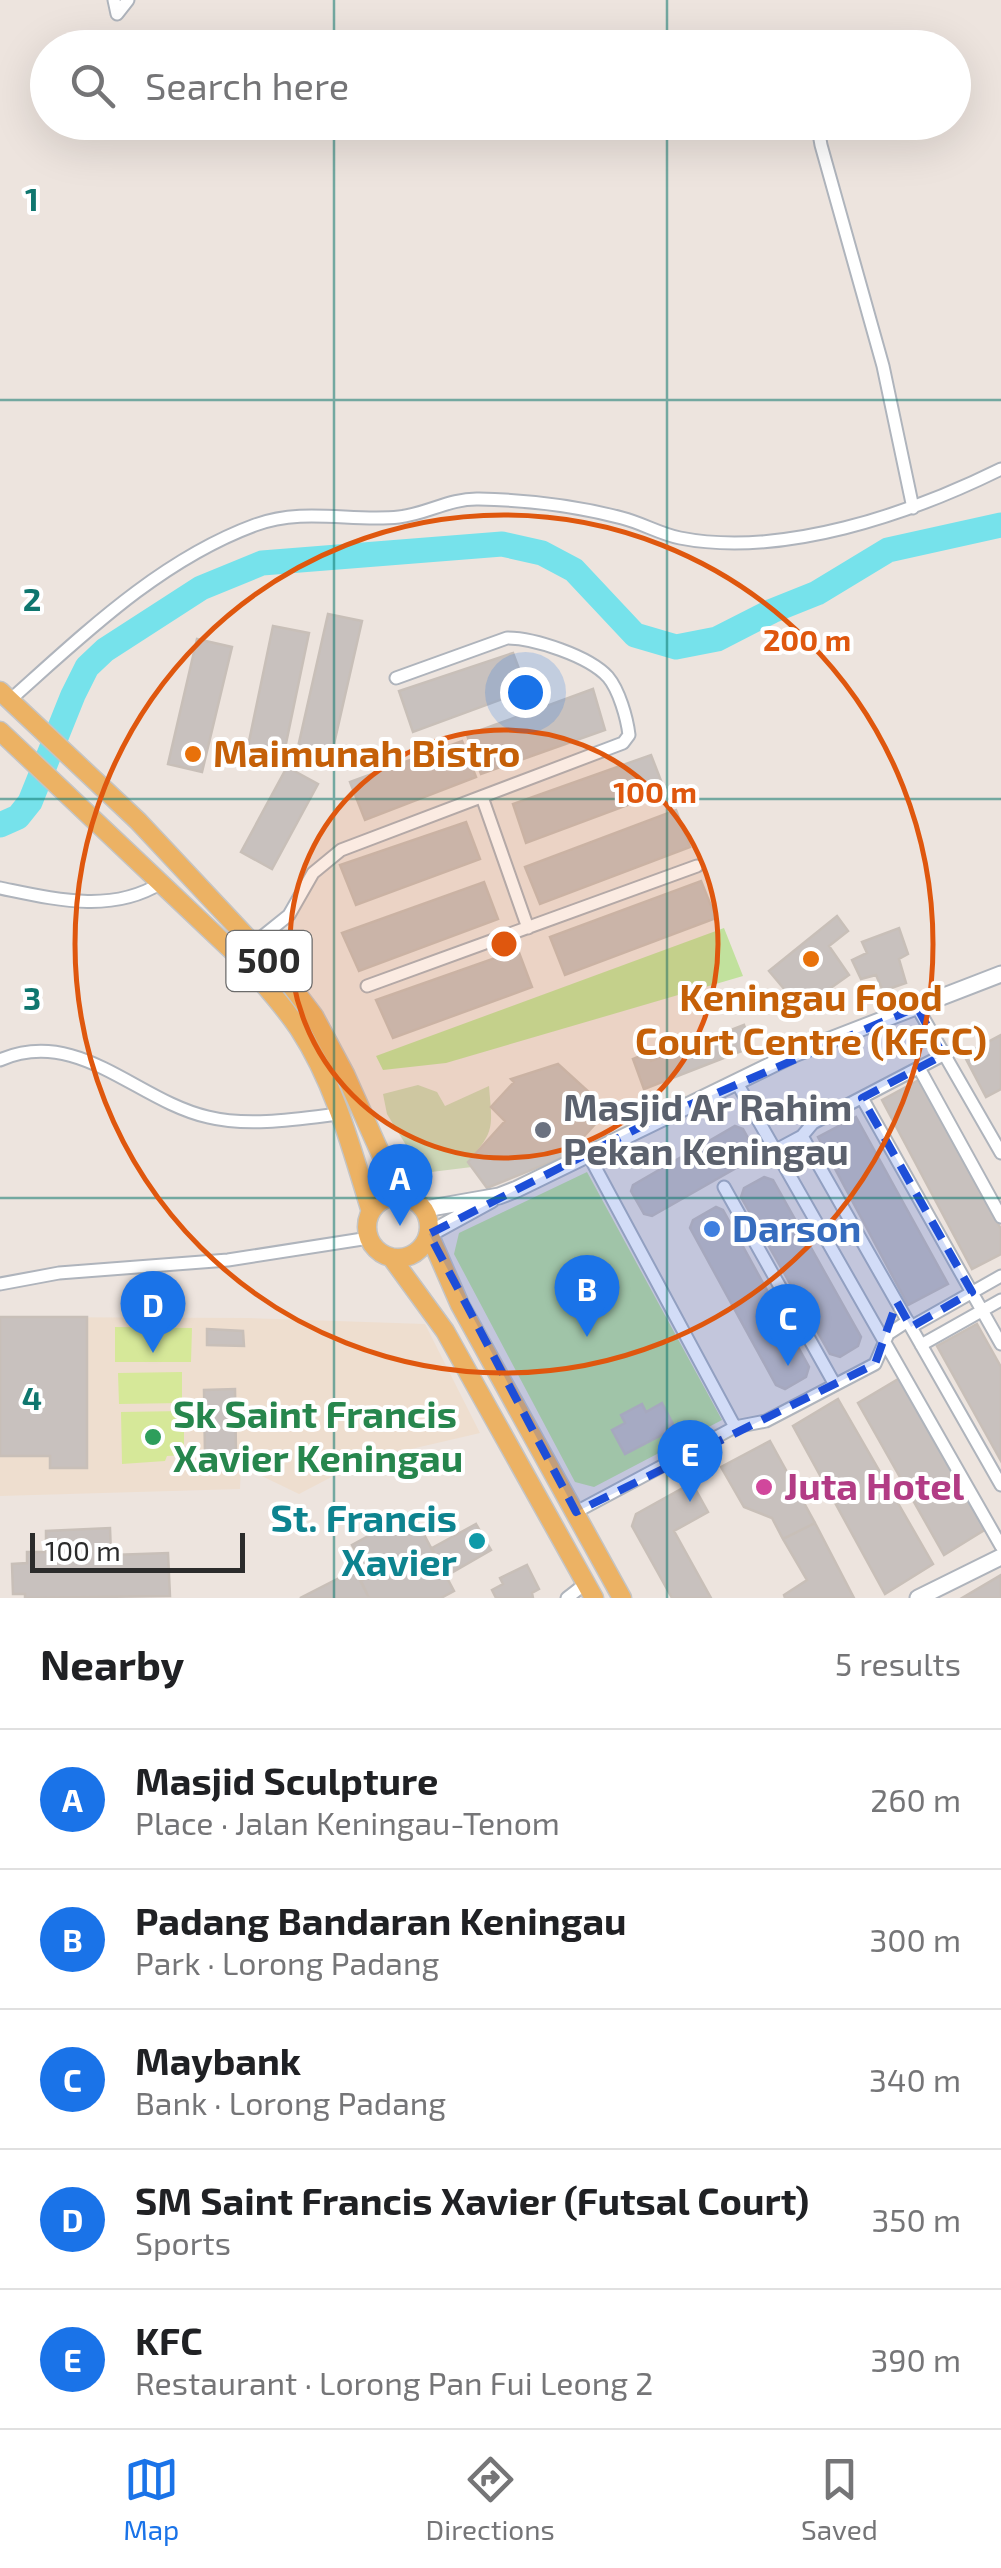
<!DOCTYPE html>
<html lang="en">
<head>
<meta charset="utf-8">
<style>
	body { margin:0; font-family:"Exo 2",sans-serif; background:#f6f6f6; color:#202124 }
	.scale { position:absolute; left:30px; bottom:25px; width:215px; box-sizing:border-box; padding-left:10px; border:5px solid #2c2c2c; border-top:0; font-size:28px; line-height:35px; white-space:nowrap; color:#2c2c2c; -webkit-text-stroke:8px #fff; paint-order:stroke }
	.you { position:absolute; left:525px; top:692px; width:35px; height:35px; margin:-25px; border:8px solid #fff; border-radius:50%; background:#1a73e8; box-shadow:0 0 0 15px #1a73e833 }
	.badge { display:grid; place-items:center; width:65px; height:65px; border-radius:50%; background:#1a73e8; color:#fff; font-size:32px; font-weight:700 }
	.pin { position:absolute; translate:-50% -82px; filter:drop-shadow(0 2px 5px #0008) }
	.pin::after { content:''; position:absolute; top:52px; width:35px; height:30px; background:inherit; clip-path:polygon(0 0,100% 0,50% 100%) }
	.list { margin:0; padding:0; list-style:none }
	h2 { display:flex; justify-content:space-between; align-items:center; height:130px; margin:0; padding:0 40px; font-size:42px }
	h2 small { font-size:32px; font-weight:400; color:#757577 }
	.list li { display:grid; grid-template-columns:65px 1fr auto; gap:30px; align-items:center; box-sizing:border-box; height:140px; padding:0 40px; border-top:2px solid #e0e0e0 }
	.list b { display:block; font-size:38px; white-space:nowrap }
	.list p { margin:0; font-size:32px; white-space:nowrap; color:#757577 }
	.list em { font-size:32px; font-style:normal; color:#757577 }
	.icon { flex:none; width:55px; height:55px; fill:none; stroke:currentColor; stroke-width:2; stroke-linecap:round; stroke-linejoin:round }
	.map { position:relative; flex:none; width:1001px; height:1598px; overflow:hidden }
	.search { position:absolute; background:#fff; box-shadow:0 10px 40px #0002; left:30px; right:30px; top:30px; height:110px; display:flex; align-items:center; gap:25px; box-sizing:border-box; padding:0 35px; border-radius:55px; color:#757577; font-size:38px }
	.sheet { height:830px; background:#fff }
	nav { display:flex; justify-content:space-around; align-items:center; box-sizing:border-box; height:140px; border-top:2px solid #e0e0e0; background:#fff; font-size:28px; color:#757577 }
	nav a { display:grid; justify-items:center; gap:5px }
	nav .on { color:#1a73e8 }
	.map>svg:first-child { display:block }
	.education { fill:#eedecf }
	.green { fill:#c1e19d }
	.cemetery { fill:#ccd6b6 }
	.pitch { fill:#d6e899 }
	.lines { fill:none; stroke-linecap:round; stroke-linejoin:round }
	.river { stroke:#76e2eb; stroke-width:25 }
	.building { fill:#c8c1be; stroke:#c8bfb8; stroke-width:2.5 }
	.street-casing { stroke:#afb4bc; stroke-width:15 }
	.secondary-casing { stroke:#afb4bc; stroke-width:19 }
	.primary-casing { stroke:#c4c4c4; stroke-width:21 }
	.street { stroke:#fff; stroke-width:11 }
	.secondary { stroke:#fff; stroke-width:15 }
	.primary { stroke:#ecb264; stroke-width:18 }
	.marked { fill:#1d4ed8; fill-opacity:0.2; stroke:#1d4ed8; stroke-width:8; stroke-dasharray:20 12; stroke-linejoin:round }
	.grid { fill:none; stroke:#0f766e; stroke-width:2.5; stroke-opacity:0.55 }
	.ring { fill:none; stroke:#df570e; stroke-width:5 }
	.food-dot { fill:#e8710a; stroke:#fff; stroke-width:4 }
	.worship-dot { fill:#6b7280; stroke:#fff; stroke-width:4 }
	.shop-dot { fill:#3f7fe0; stroke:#fff; stroke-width:4 }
	.leisure-dot { fill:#2e9e5b; stroke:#fff; stroke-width:4 }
	.hotel-dot { fill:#d1479c; stroke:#fff; stroke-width:4 }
	.culture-dot { fill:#0f9aa8; stroke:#fff; stroke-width:4 }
	.labels { text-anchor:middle; stroke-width:8; stroke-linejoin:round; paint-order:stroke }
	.shield { fill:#fff; stroke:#6b6b6b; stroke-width:2.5 }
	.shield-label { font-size:35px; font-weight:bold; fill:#2c2c2c }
	.food-label { font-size:38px; font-weight:bold; fill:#c56008; stroke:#fff; text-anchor:start }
	.worship-label { font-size:38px; font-weight:bold; fill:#5b616d; stroke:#fff; text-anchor:start }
	.shop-label { font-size:38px; font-weight:bold; fill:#366cbe; stroke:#fff; text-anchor:start }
	.leisure-label { font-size:38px; font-weight:bold; fill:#27864d; stroke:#fff; text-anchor:start }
	.hotel-label { font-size:38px; font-weight:bold; fill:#b23c85; stroke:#fff; text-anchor:start }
	.culture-label { font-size:38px; font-weight:bold; fill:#0d838f; stroke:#fff; text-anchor:end }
	.grid-label { font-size:32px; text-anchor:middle; font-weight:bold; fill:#0f766e; stroke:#fff; stroke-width:8; stroke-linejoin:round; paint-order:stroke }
	.centre { fill:#df570e; stroke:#fff; stroke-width:5 }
	.ring-label { font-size:30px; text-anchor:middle; font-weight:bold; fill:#df570e; stroke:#fff; stroke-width:8; stroke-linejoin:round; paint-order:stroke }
</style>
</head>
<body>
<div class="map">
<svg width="1001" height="1598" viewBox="0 0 1001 1598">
	<rect width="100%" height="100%" fill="#ede4de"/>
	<path class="education" d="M0 1317 248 1318 425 1324 480 1433 364 1460 299 1494 241 1466 240 1489 0 1496Z"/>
	<path class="green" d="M724 928 743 976 446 1063 383 1070 376 1056Z
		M587 1172 722 1420 594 1487 575 1482 454 1254 459 1233Z"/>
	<path class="cemetery" d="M418 1085 437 1092 445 1106 489 1086C492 1126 496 1131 468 1161L472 1167 423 1173 387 1114 383 1094Z"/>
	<path class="pitch" d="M115 1327 192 1328 191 1362H115Z
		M182 1372V1403L119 1404 118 1373Z
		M184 1411V1455L167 1456 165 1461 122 1464 121 1412Z"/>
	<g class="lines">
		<path class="river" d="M0 825 18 817 30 802 73 695 87 667 105 650 201 588 262 563 502 544 542 553 574 570 635 635 676 647 717 639 772 611 817 593 888 550 1001 525"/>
	</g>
	<path class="building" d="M328 614 362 621 329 766 296 756Z
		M273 626 309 633 283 758 247 751Z
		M197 639 232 647 202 772 168 764Z
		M513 653 527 690 413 732 399 691Z
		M593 689 605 730 481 774 467 735Z
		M462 741 476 777 365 820 350 782Z
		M651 755 665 791 526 843 513 804Z
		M287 767 318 784 272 869 241 852Z
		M676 810 690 847 540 904 525 867Z
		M466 822 480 859 356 905 340 865Z
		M701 881 716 918 565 975 550 937Z
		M484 882 498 919 359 971 342 933Z
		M837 916 848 931 829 946 849 975 801 1009 769 971Z
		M899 928 908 954 899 959 906 983 883 991 876 975 861 979 852 960 867 953 862 942Z
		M518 950 532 987 393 1038 376 1000Z
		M744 1025 752 1047 644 1089 633 1059 648 1053 651 1061Z
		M1001 1035V1089L986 1097 966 1059 967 1053Z
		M558 1064 601 1103 590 1115 597 1122 566 1156 487 1188 468 1162 505 1121 491 1107 514 1082 511 1079Z
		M919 1080 1001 1229V1254L972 1269 882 1100Z
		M856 1117 948 1284 908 1305 818 1137Z
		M735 1126 743 1129 754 1149 752 1159 652 1216 644 1214 631 1191 633 1185Z
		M764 1177 773 1180 861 1337 858 1346 840 1357 830 1354 741 1197 744 1188Z
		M716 1207 723 1210 809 1367 806 1377 785 1389 776 1385 690 1228 693 1220Z
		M0 1317H87V1468H50V1456H0Z
		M977 1324 1001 1367V1461L937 1346Z
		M207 1329 243 1331 244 1346 207 1345Z
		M900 1378 986 1529 944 1555 858 1403Z
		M235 1389 236 1453 205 1455 204 1390Z
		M838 1399 933 1564 885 1594 793 1426Z
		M662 1403 675 1428 625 1454 612 1430 625 1423 621 1415 642 1404 646 1412Z
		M770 1441 815 1523 783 1539 772 1518 744 1507 721 1467Z
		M692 1483 708 1512 674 1531 711 1598H672L632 1526 636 1514Z
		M412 1512 454 1591 441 1598H369L361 1581 370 1576 352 1545Z
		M815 1523 854 1598H785L784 1595 807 1580 783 1539Z
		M476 1524 491 1550 446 1576 432 1548Z
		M110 1528 111 1555 168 1553 170 1596 25 1598V1594H13L12 1564 27 1563V1552H46V1531Z
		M527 1565 539 1589 532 1593 533 1598H496L492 1590 503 1584 500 1578Z
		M355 1570 369 1598H300Z
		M1001 1575V1598H962Z"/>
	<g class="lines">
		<defs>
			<path id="street" d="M114 0 117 14 128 0
				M817 122 821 145 883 366 913 508
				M10 700C84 634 160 560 255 525 303 507 351 522 399 517 427 514 450 498 479 499 527 500 577 506 622 518 642 523 660 534 680 538 782 558 910 514 1001 469
				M482 797 528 928
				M0 888C54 899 111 914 161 883
				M253 944 289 915 313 873 341 850 623 743 629 735C627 718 619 690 608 677 589 656 534 638 507 638L396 678
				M367 986 697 866
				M917 1007 1001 1153
				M0 1060C78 1026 137 1101 208 1117 248 1127 298 1119 338 1114
				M919 1068 1001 1217
				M737 1083 1001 1546
				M862 1098 1001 1344
				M802 1136 1001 1485
				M774 1151 802 1136 813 1123 943 1055
				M588 1154 735 1427
				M724 1187 834 1383
				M0 1284 59 1273 228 1260 369 1238
				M911 1327 1001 1276
				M921 1345 1001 1300
				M576 1512 735 1427 766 1421 875 1364 888 1334 908 1321
				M567 1598 585 1584"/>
			<path id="secondary" d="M425 1209 499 1196 517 1189 794 1054 1001 974
				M429 1234 491 1200
				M918 1598 1001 1557"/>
			<path id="primary" d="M0 691 138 821 286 979 314 1016 345 1074 399 1195
				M0 731 244 962C264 984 283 1005 299 1029 335 1084 352 1150 371 1212
				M367 1227a31 31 0 1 1 62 0a31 31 0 1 1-62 0Z
				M429 1234 460 1305 622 1598
				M391 1257 445 1331 594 1598"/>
		</defs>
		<use href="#street" class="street-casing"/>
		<use href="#secondary" class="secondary-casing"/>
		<use href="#primary" class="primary-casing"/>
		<use href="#street" class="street"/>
		<use href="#secondary" class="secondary"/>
		<use href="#primary" class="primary"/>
	</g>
	<path class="marked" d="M917 1007 943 1055 862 1098 972 1292 911 1327 897 1302 875 1364 576 1512 429 1234 652 1121Z"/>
	<path class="grid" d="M334 0V48M667 0V48M334 122V1598M667 122V1598M0 400H1001M0 799H1001M0 1198H1001"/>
	<circle cx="504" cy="944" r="214" fill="#df570e" fill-opacity=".12"/>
	<g class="ring">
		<circle cx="504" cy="944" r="214"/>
		<circle cx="504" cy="944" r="429"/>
	</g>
	<g class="food-dot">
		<circle cx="193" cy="754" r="10"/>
		<circle cx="811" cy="959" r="10"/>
	</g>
	<circle class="worship-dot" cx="543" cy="1130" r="10"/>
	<circle class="shop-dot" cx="712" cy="1229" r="10"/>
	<circle class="leisure-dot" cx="153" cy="1437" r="10"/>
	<circle class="hotel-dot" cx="764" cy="1487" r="10"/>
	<circle class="culture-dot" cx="477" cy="1541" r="10"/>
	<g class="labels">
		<rect class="shield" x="226.5" y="931" width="85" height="60" rx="8"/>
		<g class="shield-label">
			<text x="269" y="973">500</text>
		</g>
		<g class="food-label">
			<text x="213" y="767">Maimunah Bistro</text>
			<text x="811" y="1011" text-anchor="middle">Keningau Food<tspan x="811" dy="44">Court Centre (KFCC)</tspan></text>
		</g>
		<g class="worship-label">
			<text x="563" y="1121">Masjid Ar Rahim<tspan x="563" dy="44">Pekan Keningau</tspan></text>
		</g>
		<g class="shop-label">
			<text x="732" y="1242">Darson</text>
		</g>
		<g class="leisure-label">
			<text x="173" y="1428">Sk Saint Francis<tspan x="173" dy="44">Xavier Keningau</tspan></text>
		</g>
		<g class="hotel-label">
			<text x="784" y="1500">Juta Hotel</text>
		</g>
		<g class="culture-label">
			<text x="457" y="1532">St. Francis<tspan x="457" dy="44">Xavier</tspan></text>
		</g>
	</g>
	<g class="grid-label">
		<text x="32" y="211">1</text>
		<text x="32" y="611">2</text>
		<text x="32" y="1010">3</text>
		<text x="32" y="1410">4</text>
	</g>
	<circle cx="504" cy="944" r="15" class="centre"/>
	<g class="ring-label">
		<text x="807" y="651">200 m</text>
		<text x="655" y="803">100 m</text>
	</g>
</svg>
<div class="scale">100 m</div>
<div class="you"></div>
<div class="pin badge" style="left:400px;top:1226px">A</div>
<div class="pin badge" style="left:587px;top:1337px">B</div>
<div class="pin badge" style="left:788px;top:1366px">C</div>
<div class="pin badge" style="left:153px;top:1353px">D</div>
<div class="pin badge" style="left:690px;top:1502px">E</div>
<div class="search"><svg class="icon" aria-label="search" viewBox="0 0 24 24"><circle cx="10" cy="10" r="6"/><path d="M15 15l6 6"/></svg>Search here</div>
</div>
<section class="sheet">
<h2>Nearby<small>5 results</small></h2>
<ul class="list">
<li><span class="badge">A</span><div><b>Masjid Sculpture</b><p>Place · Jalan Keningau-Tenom</p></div><em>260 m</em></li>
<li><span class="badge">B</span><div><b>Padang Bandaran Keningau</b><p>Park · Lorong Padang</p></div><em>300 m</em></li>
<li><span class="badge">C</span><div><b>Maybank</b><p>Bank · Lorong Padang</p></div><em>340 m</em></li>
<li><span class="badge">D</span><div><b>SM Saint Francis Xavier (Futsal Court)</b><p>Sports</p></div><em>350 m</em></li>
<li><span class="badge">E</span><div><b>KFC</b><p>Restaurant · Lorong Pan Fui Leong 2</p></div><em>390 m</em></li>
</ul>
</section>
<nav>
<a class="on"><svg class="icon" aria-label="map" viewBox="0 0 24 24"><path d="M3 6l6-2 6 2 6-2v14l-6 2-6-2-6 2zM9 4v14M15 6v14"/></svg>Map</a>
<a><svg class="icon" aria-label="directions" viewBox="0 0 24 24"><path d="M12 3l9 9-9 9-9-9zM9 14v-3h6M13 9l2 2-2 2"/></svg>Directions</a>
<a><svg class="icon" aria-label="saved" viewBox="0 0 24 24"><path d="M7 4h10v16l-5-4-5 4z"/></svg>Saved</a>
</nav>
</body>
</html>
